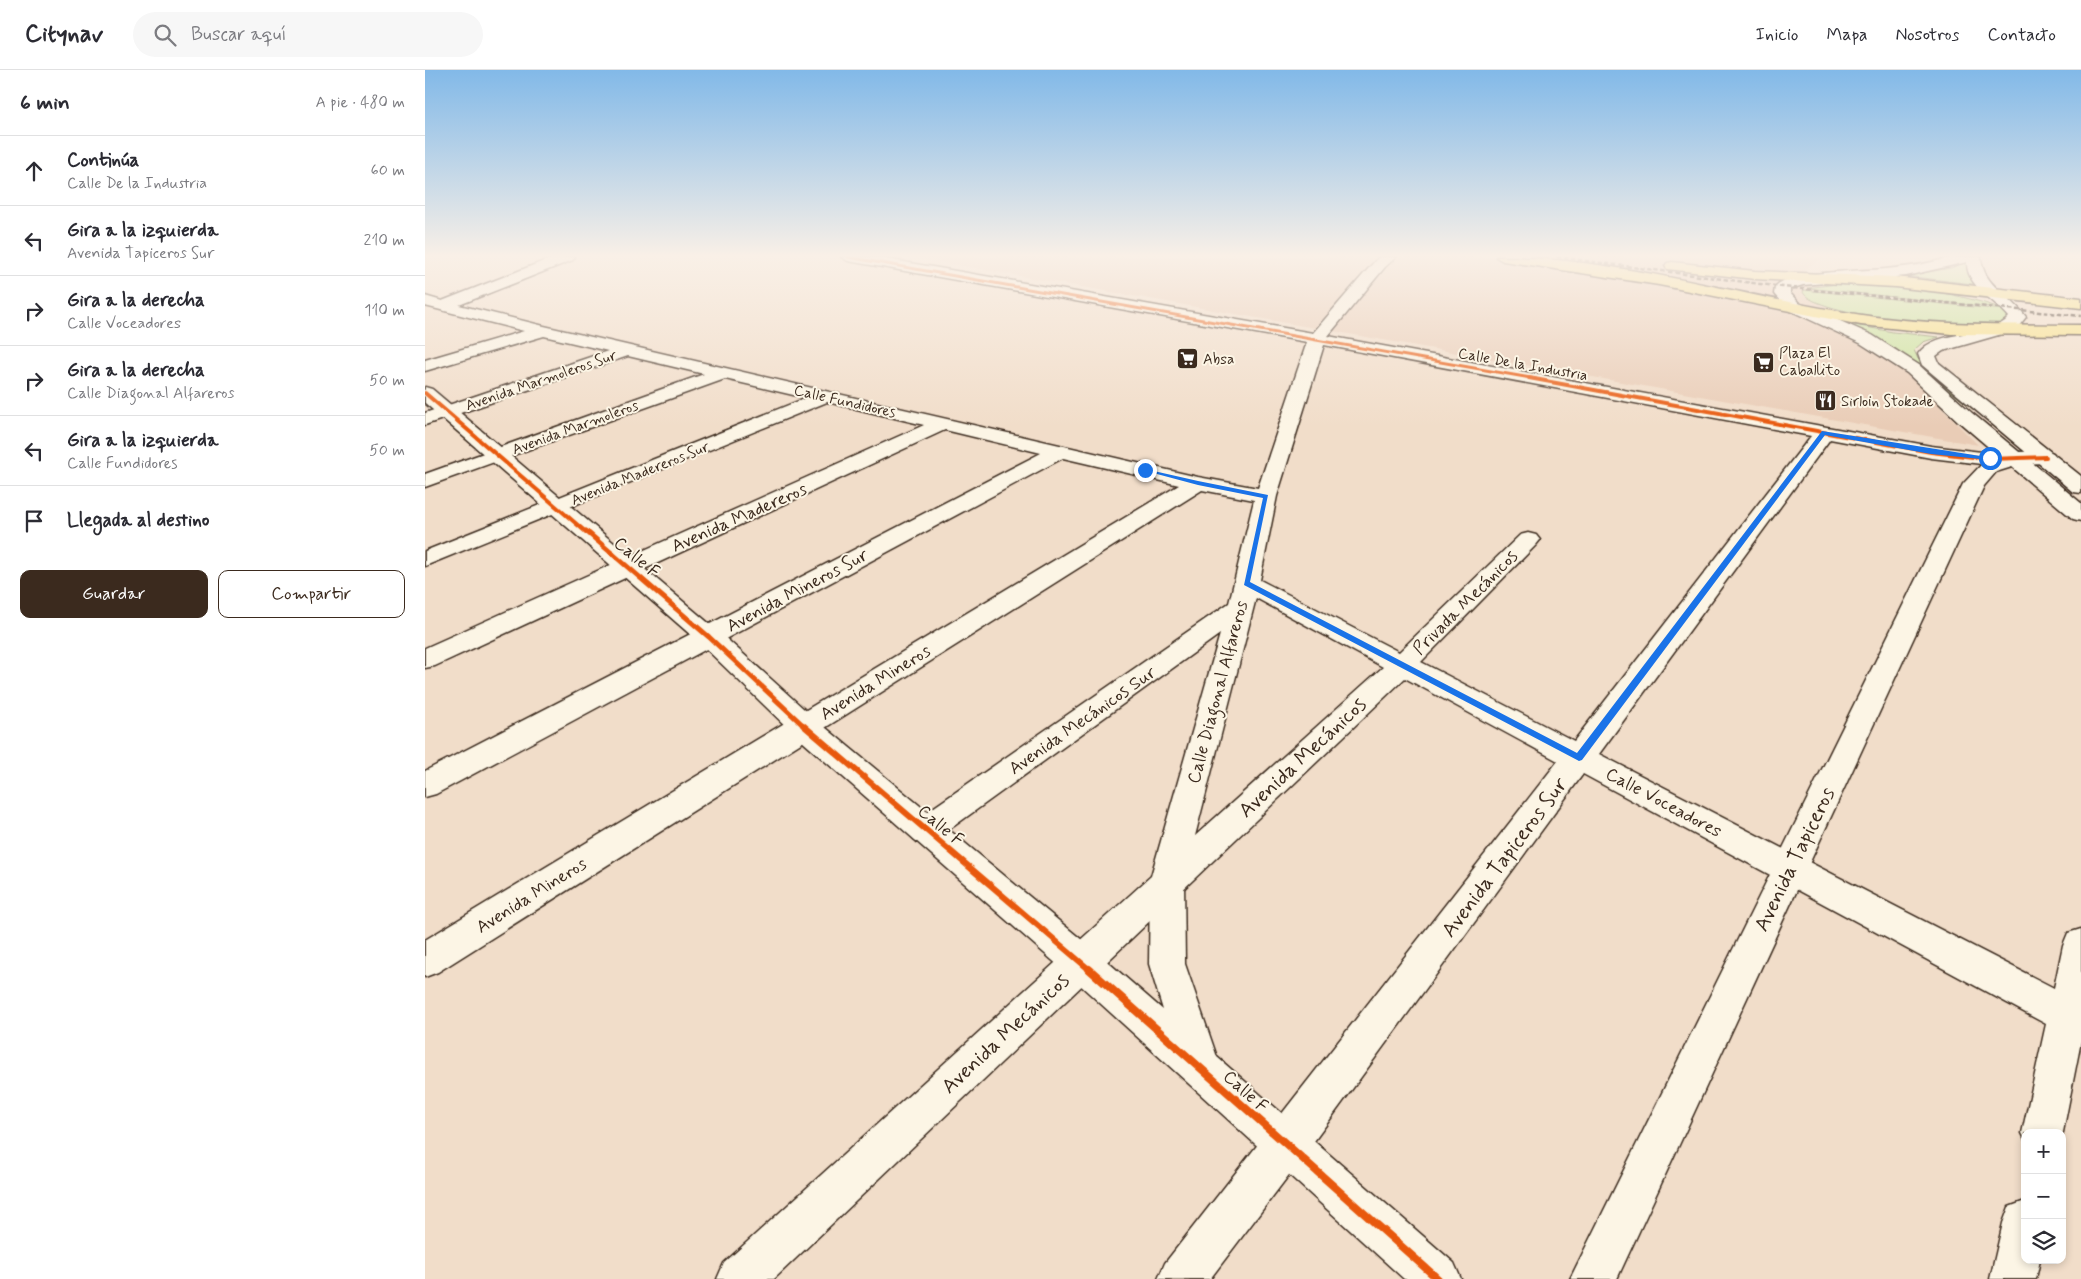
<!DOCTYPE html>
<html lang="es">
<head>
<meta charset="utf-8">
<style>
	body { margin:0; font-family:Mynerve,sans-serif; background:#f7f7f7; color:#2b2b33 }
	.controls { position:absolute; right:15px; bottom:15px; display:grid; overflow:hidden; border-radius:10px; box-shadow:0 2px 8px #0003 }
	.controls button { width:45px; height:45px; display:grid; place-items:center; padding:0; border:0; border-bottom:1px solid #e1e1e2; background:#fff; color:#2b2b33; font:25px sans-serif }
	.stop { position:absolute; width:15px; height:15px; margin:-11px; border:4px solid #1a73e8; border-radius:50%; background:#fff }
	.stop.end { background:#1a73e8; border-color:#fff; box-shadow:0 1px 5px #0008 }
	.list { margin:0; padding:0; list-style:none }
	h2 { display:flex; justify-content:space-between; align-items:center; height:65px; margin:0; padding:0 20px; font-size:21px }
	h2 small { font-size:16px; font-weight:400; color:#7c7c81 }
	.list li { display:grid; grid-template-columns:32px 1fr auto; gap:15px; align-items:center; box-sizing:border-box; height:70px; padding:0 20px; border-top:1px solid #e1e1e2 }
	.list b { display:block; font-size:19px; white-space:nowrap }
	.list p { margin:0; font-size:16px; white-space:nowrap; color:#7c7c81 }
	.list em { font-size:16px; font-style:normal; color:#7c7c81 }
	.actions { display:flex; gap:10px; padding:15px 20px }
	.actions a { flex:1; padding:11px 0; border:1px solid #3b2a1e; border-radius:10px; text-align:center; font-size:18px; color:#3b2a1e }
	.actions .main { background:#3b2a1e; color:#fff }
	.icon { flex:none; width:28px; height:28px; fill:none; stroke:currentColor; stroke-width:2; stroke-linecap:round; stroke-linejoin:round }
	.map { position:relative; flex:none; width:1656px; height:1209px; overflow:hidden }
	header { display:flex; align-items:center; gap:30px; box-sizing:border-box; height:70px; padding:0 25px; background:#fff; border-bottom:1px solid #e1e1e2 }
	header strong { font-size:24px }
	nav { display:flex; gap:28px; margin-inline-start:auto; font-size:18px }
	.search { width:350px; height:45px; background:#f7f7f7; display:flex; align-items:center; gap:12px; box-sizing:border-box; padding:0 18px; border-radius:28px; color:#7c7c81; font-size:19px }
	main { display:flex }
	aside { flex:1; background:#fff }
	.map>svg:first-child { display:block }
	.built { fill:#e9ccb6 }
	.green { fill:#c8e399; stroke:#82865c }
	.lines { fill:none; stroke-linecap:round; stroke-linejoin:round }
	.street-casing { stroke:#3b2a1e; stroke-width:3 }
	.secondary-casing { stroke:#3b2a1e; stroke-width:3 }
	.primary-casing { stroke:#3b2a1e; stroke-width:3 }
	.street { fill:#fcf5e5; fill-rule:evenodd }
	.secondary { fill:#fcf5e5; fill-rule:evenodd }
	.primary { fill:#f9e181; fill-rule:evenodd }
	.rail { stroke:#3b2a1e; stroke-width:2.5; stroke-dasharray:4.5 2.5; stroke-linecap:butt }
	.cycleway-far4-casing { stroke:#fcf5e5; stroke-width:5 }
	.cycleway-far3-casing { stroke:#fcf5e5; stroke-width:6 }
	.cycleway-far2-casing { stroke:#fcf5e5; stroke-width:8 }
	.cycleway-far1-casing { stroke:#fcf5e5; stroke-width:9 }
	.cycleway-casing { stroke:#fcf5e5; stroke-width:11 }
	.cycleway-far4 { stroke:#e8590c; stroke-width:3 }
	.cycleway-far3 { stroke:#e8590c; stroke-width:4 }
	.cycleway-far2 { stroke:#e8590c; stroke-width:5 }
	.cycleway-far1 { stroke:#e8590c; stroke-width:6 }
	.cycleway { stroke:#e8590c; stroke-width:8 }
	.route { fill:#1a73e8 }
	.labels { text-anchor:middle; stroke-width:4; stroke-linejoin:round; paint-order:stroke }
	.far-poi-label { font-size:15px; fill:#3b2a1e; stroke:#fcf5e5; text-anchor:start }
	.far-street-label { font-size:15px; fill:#3b2a1e; stroke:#fcf5e5 }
	.street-label { font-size:18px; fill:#3b2a1e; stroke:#fcf5e5 }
	.near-street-label { font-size:21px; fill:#3b2a1e; stroke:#fcf5e5 }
</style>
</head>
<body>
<header>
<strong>Citynav</strong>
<div class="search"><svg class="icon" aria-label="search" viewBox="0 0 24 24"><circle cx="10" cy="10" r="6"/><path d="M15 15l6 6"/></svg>Buscar aquí</div>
<nav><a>Inicio</a><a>Mapa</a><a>Nosotros</a><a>Contacto</a></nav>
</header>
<main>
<aside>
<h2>6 min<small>A pie · 480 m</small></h2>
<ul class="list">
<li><svg class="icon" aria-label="ahead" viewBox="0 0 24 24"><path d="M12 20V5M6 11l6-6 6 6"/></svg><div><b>Continúa</b><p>Calle De la Industria</p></div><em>60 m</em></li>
<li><svg class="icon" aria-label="left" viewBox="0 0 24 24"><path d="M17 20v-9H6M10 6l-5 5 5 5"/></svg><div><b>Gira a la izquierda</b><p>Avenida Tapiceros Sur</p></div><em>210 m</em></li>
<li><svg class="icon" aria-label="right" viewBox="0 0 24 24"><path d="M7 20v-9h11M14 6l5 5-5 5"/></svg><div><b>Gira a la derecha</b><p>Calle Voceadores</p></div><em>110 m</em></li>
<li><svg class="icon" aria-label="right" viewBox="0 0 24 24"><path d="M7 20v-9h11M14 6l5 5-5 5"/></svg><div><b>Gira a la derecha</b><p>Calle Diagonal Alfareros</p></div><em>50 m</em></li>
<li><svg class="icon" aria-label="left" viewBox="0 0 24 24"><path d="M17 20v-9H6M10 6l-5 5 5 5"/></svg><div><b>Gira a la izquierda</b><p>Calle Fundidores</p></div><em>50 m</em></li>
<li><svg class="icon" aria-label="arrive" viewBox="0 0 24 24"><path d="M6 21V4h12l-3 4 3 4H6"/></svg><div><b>Llegada al destino</b></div></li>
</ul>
<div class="actions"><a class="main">Guardar</a><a>Compartir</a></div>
</aside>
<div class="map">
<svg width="1656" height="1209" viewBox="0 0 1656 1209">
	<rect width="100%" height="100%" fill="#f1ddc9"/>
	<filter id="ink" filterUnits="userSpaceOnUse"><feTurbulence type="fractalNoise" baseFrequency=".02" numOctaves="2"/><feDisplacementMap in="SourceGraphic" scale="10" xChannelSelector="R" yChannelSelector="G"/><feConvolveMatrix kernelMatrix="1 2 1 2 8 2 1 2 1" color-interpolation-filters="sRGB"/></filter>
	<g filter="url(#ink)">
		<path class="built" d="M487 187H1398L1379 200 1553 375Z"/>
		<path class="green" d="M1546 190 1543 198 1548 214 1481 206 1526 198Z
			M1412 214C1467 214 1523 220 1575 238L1382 218Z
			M1379 220 1579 240 1586 247C1584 249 1580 252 1577 253 1553 263 1386 245 1378 222Z
			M1424 254 1468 262 1514 267 1498 272 1489 280 1493 289 1602 381 1471 279Z"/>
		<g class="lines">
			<defs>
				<path id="street" d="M129 187H150L148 190 34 235 119 256 773 407 833 418 882 272 423 191 416 187H450L888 263 950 191 954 187H971L960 197 903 266 1506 376 1565 383 1621 381 1628 383 1631 387 1628 391 1621 393 1565 395 1506 388 1405 369 1174 684 1629 918 1638 875 1643 863 1656 859V971L1637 1067V1063H1600V1069L1597 1063 1621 954 1158 704 876 1089 785 1209H733L740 1193 1133 691 980 608 349 1209H292L299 1193 726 806 795 564 511 769 500 773 489 769 484 760 489 751 804 533 829 430 777 420 13 902 0 907V870L754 415 638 388 11 724 0 727V701L616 383 520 360 10 596 0 598V578L499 355 402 332 0 496V481L381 328 300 309 0 417V404L279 304 203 286 0 355V343L183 281 119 266 0 301V290L99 261 0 236V226L17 231ZM899 275 1386 366 1149 671 996 592 1111 475 1115 470 1111 465 1103 463 1095 465 974 582 835 510 852 426ZM831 528 958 597 770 766Z
					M1600 1131V1190H1615L1611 1209H1565L1578 1153 1584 1137Z"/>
				<path id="secondary" d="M1526 187H1556C1557 216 1587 226 1601 247L1593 257 1584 262 1518 281 1511 286 1514 293 1656 406V423L1648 422 1497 295 1493 284C1512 257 1565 270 1584 247 1571 230 1541 217 1542 192L1481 206 1378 215 1365 219V223L1374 233 1447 265 1494 295 1547 343 1656 433V451L1648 449 1587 397 1571 402 1559 416 1192 1209H1145L1538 414 1557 394 1575 387 1533 351 1482 303 1435 273 1362 239 1349 224 1350 217C1361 201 1439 201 1460 199 1482 197 1504 194 1526 187Z
					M0 317 7 319 293 561 389 648 669 880 738 940 724 894 725 811 730 801 742 796 754 801 759 811 760 894 792 987 1029 1193 1036 1209H979L643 904 369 664 275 573 0 333Z"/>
				<path id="primary" d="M1071 187C1195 187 1315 227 1437 245 1510 256 1583 254 1656 255V265L1526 264 1436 255 1234 215 1078 191Z
					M1247 192 1330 201 1470 207 1656 228V238L1470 217 1330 209 1242 199 1240 196 1242 193Z"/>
			</defs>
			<use href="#street" class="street-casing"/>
			<use href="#secondary" class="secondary-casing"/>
			<use href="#primary" class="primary-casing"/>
			<use href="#street" class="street"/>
			<use href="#secondary" class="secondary"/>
			<use href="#primary" class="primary"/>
			<path class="rail" d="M1132 187 1358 217 1656 246"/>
			<defs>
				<path id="cycleway-far4" d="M423 187 1111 309"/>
				<path id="cycleway-far3" d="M1104 308 1506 382 1565 389 1621 387
					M0 323 162 463"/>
				<path id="cycleway-far2" d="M161 461 284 567 379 656"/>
				<path id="cycleway-far1" d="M378 655 666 901"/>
				<path id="cycleway" d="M664 899 1013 1209"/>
			</defs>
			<use href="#cycleway-far4" class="cycleway-far4-casing"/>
			<use href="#cycleway-far3" class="cycleway-far3-casing"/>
			<use href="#cycleway-far2" class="cycleway-far2-casing"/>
			<use href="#cycleway-far1" class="cycleway-far1-casing"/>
			<use href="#cycleway" class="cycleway-casing"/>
			<use href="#cycleway-far4" class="cycleway-far4"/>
			<use href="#cycleway-far3" class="cycleway-far3"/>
			<use href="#cycleway-far2" class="cycleway-far2"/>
			<use href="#cycleway-far1" class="cycleway-far1"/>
			<use href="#cycleway" class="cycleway"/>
		</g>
	</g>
	<linearGradient id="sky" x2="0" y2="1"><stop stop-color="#82b9e8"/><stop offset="0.52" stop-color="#f9f0e7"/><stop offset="1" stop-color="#f9f0e7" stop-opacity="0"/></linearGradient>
	<rect width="1656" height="357" fill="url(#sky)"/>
	<path class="route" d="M1397 361 1568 388 1565 390 1506 384 1400 365 1157 690 1154 691 819 515 838 428 773 415 717 400 720 399 773 411 843 425 825 512 1152 683Z"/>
	<defs>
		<symbol id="supermarket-square" viewBox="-11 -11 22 22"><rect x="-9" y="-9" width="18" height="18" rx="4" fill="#3b2a1e" stroke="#fcf5e5"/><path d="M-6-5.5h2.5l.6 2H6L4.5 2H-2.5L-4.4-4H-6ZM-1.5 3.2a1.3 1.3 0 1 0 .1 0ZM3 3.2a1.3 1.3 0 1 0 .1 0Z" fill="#fff"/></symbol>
		<symbol id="restaurant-square" viewBox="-11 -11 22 22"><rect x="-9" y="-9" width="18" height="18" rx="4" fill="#3b2a1e" stroke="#fcf5e5"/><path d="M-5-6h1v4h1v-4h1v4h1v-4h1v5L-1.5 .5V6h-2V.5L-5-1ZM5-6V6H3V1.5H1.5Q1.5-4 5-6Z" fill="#fff"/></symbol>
	</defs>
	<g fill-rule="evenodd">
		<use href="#supermarket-square" x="750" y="276" width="25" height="25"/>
		<use href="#supermarket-square" x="1326" y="280" width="25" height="25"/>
		<use href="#restaurant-square" x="1388" y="318" width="25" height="25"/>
	</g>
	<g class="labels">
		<g class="far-poi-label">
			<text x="1354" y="288">Plaza El<tspan x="1354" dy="17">Caballito</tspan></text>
			<text x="778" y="294">Absa</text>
			<text x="1416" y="336">Sirloin Stokade</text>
		</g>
		<g class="far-street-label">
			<text transform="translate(1098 294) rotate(10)" y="5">Calle De la Industria</text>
			<text transform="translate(116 310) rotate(-19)" y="5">Avenida Marmoleros Sur</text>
			<text transform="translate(420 331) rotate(13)" y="5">Calle Fundidores</text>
			<text transform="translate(150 357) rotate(-20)" y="5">Avenida Marmoleros</text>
			<text transform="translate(215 403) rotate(-22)" y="5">Avenida Madereros Sur</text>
		</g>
		<g class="street-label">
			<text transform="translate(314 447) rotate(-24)" y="6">Avenida Madereros</text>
			<text transform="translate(212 487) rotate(40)" y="6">Calle F</text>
			<text transform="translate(372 520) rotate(-28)" y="6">Avenida Mineros Sur</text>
			<text transform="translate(1040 532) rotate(-45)" y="6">Privada Mecánicos</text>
			<text transform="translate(450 612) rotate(-32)" y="6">Avenida Mineros</text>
			<text transform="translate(792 622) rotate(-75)" y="6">Calle Diagonal Alfareros</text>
			<text transform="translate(657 650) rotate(-35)" y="6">Avenida Mecánicos Sur</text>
			<text transform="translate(1239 732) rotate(28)" y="6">Calle Voceadores</text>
			<text transform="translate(516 755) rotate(40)" y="6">Calle F</text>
			<text transform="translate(106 825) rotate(-32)" y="6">Avenida Mineros</text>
			<text transform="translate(821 1021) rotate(42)" y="6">Calle F</text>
		</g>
		<g class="near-street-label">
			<text transform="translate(877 687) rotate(-43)" y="7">Avenida Mecánicos</text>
			<text transform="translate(1079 787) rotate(-53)" y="7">Avenida Tapiceros Sur</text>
			<text transform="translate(1369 789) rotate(-64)" y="7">Avenida Tapiceros</text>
			<text transform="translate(580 963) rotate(-43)" y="7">Avenida Mecánicos</text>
		</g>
	</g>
</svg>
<div class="controls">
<button>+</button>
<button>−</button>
<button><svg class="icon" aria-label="layers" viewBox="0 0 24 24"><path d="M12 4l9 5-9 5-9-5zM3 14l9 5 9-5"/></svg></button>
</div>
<div class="stop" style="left:1565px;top:388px"></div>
<div class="stop end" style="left:720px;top:400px"></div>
</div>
</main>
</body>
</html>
